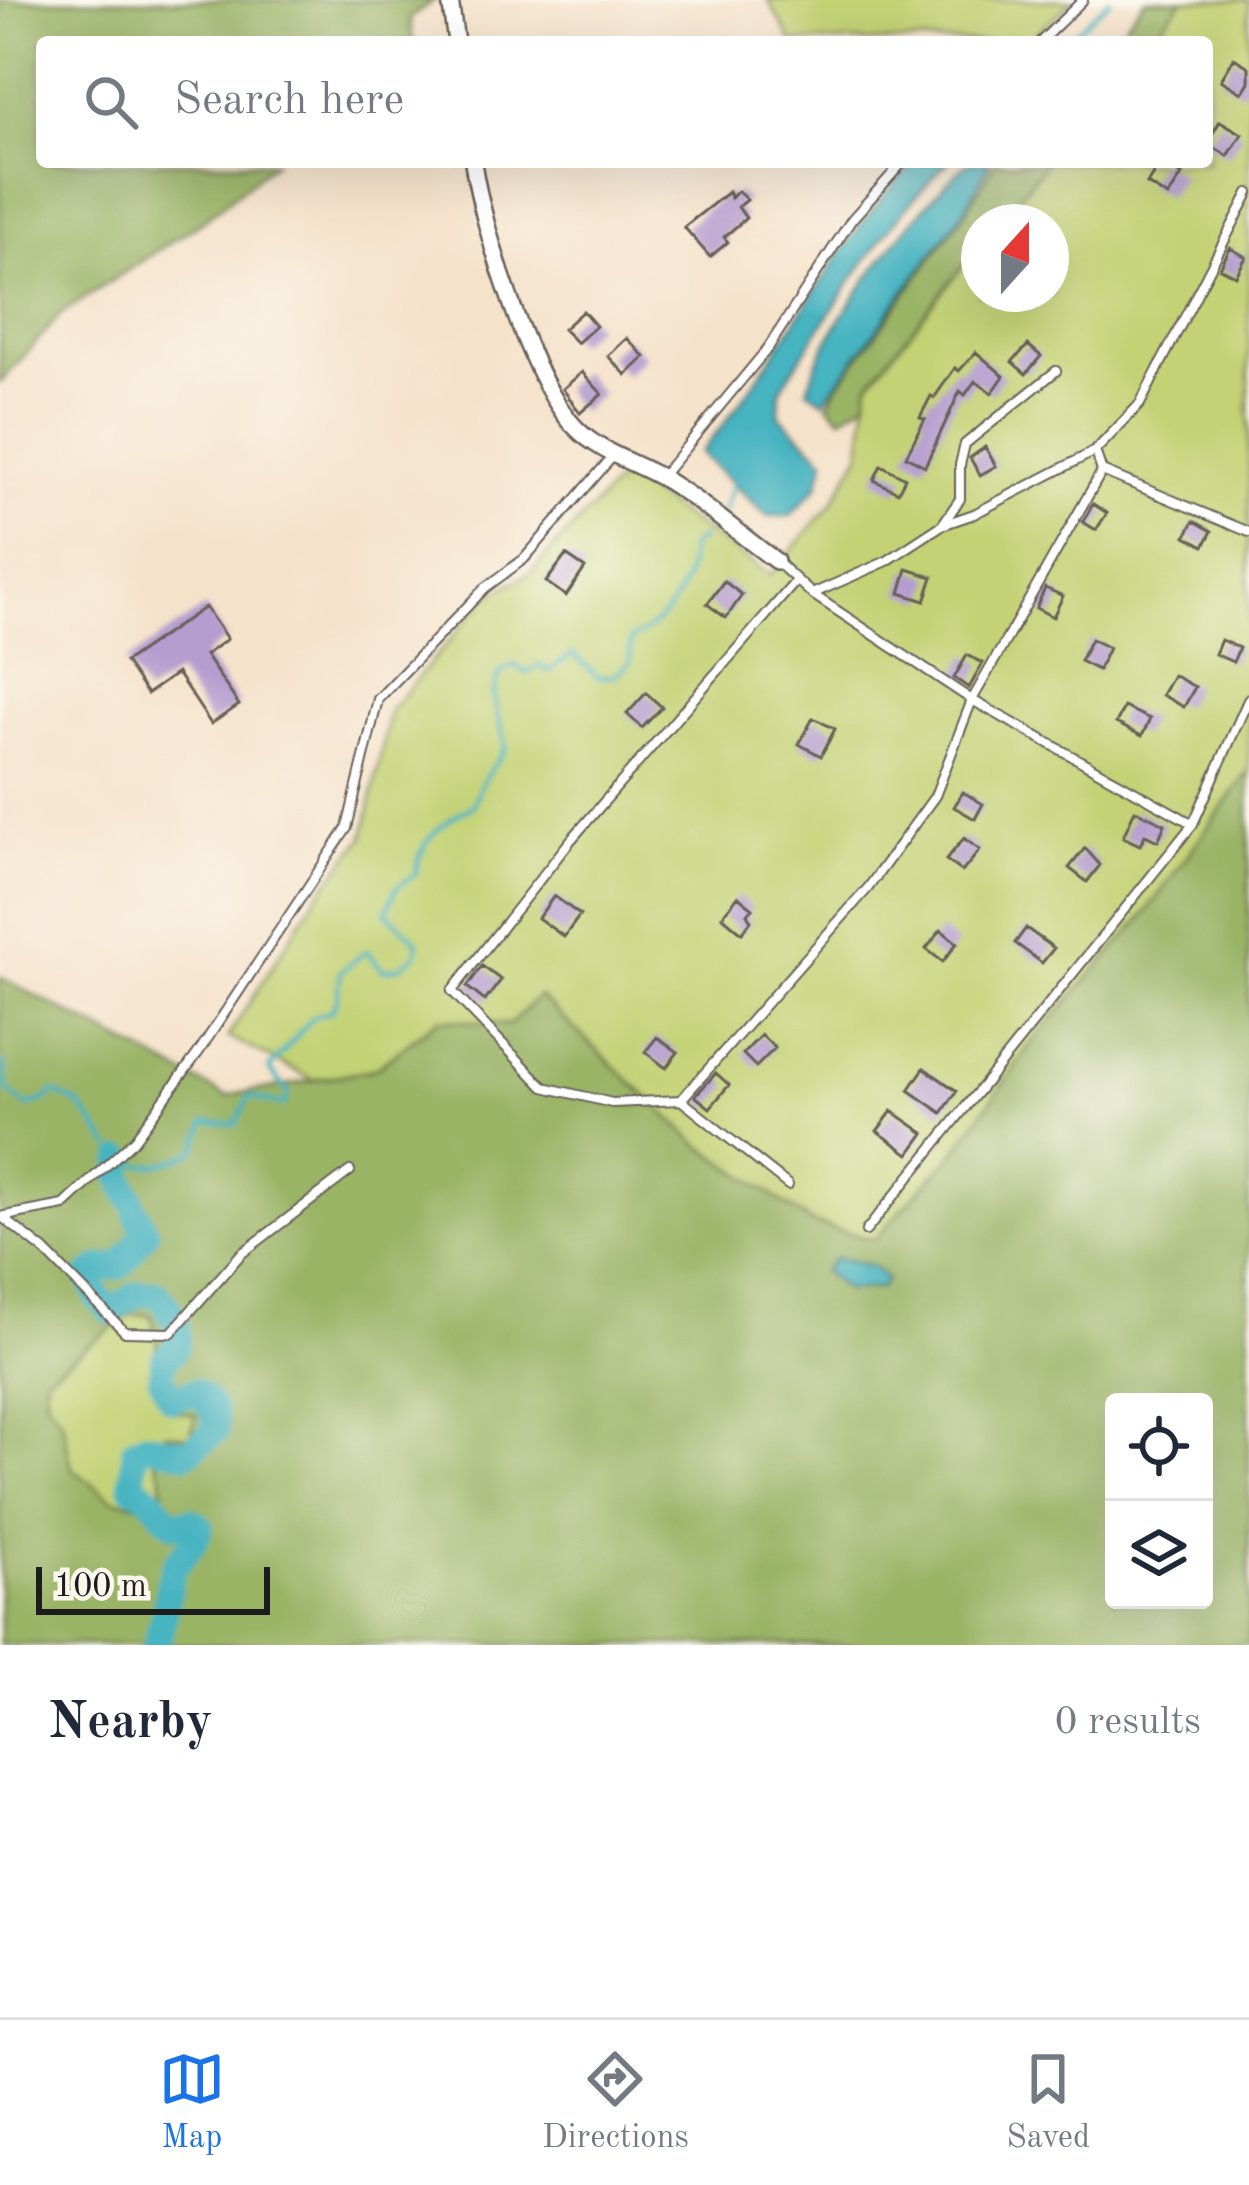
<!DOCTYPE html>
<html lang="en">
<head>
<meta charset="utf-8">
<style>
	body { margin:0; font-family:"Old Standard TT",serif; background:#f6f6f7; color:#1f2937 }
	.controls { position:absolute; right:36px; bottom:36px; display:grid; overflow:hidden; border-radius:12px; box-shadow:0 12px 48px #0002 }
	.controls button { width:108px; height:108px; display:grid; place-items:center; padding:0; border:0; border-bottom:3px solid #e0e1e3; background:#fff; color:#1f2937; font:60px sans-serif }
	.compass { position:absolute; left:961px; top:204px; width:108px; height:108px; border-radius:50%; background:#fff; box-shadow:0 12px 48px #0002; rotate:21deg }
	.scale { position:absolute; left:36px; bottom:30px; width:234px; box-sizing:border-box; padding-left:12px; border:6px solid #1c1c1c; border-top:0; font-size:33px; line-height:42px; white-space:nowrap; color:#1c1c1c; -webkit-text-stroke:9px #fbf7ec; paint-order:stroke }
	.list { margin:0; padding:0; list-style:none }
	h2 { display:flex; justify-content:space-between; align-items:center; height:156px; margin:0; padding:0 48px; font-size:51px }
	h2 small { font-size:39px; font-weight:400; color:#747a83 }
	.icon { flex:none; width:66px; height:66px; fill:none; stroke:currentColor; stroke-width:2; stroke-linecap:round; stroke-linejoin:round }
	.map { position:relative; flex:none; width:1249px; height:1645px; overflow:hidden }
	.search { position:absolute; background:#fff; box-shadow:0 12px 48px #0002; left:36px; right:36px; top:36px; height:132px; display:flex; align-items:center; gap:30px; box-sizing:border-box; padding:0 42px; border-radius:12px; color:#747a83; font-size:45px }
	.sheet { height:372px; background:#fff }
	nav { display:flex; justify-content:space-around; align-items:center; box-sizing:border-box; height:168px; border-top:3px solid #e0e1e3; background:#fff; font-size:33px; color:#747a83 }
	nav a { display:grid; justify-items:center; gap:6px }
	nav .on { color:#1a73e8 }
	.map>svg:first-child { display:block }
	.green { fill:#c3d274; stroke:#707748; stroke-width:3 }
	.forest { fill:#9ab466; stroke:#5b6841; stroke-width:3; fill-rule:evenodd }
	.water { fill:#46b4c1; stroke:#31686e; stroke-width:3 }
	.lines { fill:none; stroke-linecap:round; stroke-linejoin:round }
	.stream { stroke:#46b4c1; stroke-width:4.5 }
	.river { stroke:#46b4c1; stroke-width:27 }
	.building { fill:#b59dcf }
	.lane-casing { stroke:#686159; stroke-width:12 }
	.street-casing { stroke:#686159; stroke-width:20 }
	.lane { stroke:#fff; stroke-width:8 }
	.street { stroke:#fff; stroke-width:15 }
</style>
</head>
<body>
<div class="map">
<svg width="1249" height="1645" viewBox="0 0 1249 1645">
	<rect width="100%" height="100%" fill="#fbf7ec"/>
	<filter id="ink" filterUnits="userSpaceOnUse"><feTurbulence type="fractalNoise" baseFrequency=".00833" numOctaves="2"/><feDisplacementMap in="SourceGraphic" scale="24" xChannelSelector="R" yChannelSelector="G"/><feConvolveMatrix kernelMatrix="1 2 1 2 8 2 1 2 1" color-interpolation-filters="sRGB"/></filter>
	<filter id="wash" filterUnits="userSpaceOnUse"><feTurbulence type="fractalNoise" baseFrequency=".004" numOctaves="4" result="noise"/><feDisplacementMap in="SourceGraphic" scale="48" xChannelSelector="R" yChannelSelector="G"/><feGaussianBlur stdDeviation="2.7" result="paint"/><feColorMatrix in="noise" values="0 0 0 0 0 0 0 0 0 0 0 0 0 0 0 0 0 1.4 0 .05"/><feComposite in="paint" operator="in"/></filter>
	<g filter="url(#wash)">
		<rect width="100%" height="100%" fill="#f5e2ca"/>
		<path class="green" d="M768 0H1074L1026 42H792Z
			M1183 0H1249V771L1142 918 1032 1042 956 1151 874 1240 812 1223 698 1144 539 996 510 1025 439 1019 375 1069 314 1080 228 1037 316 897 364 837 390 710 487 597 530 573 623 476 770 575 832 504 861 452 869 383 979 246V294H1051V222H998L1047 162H1207V42H1147Z
			M131 1314 151 1315 158 1343 152 1376 197 1414 190 1438 153 1455 162 1477 164 1503 159 1509 113 1500 72 1469 62 1420 46 1400 45 1377Z"/>
		<path class="forest" d="M0 0H435L410 18 413 42H42V162H275L203 221 62 313 0 383Z
			M1145 0H1183L1147 42H1111Z
			M995 162H1047L998 222H979V246L869 383 866 402 841 417 828 404 839 384 968 209Z
			M1249 771V1645H0V977L226 1096 375 1069 439 1019 509 1025 539 996 698 1144 812 1223 874 1240 956 1151 1032 1042 1142 918ZM131 1314 151 1315 158 1343 152 1376 173 1411 196 1415 190 1437 165 1433 153 1455 162 1477 164 1503 159 1509 113 1499 72 1469 62 1420 46 1400 45 1377ZM1114 1402H1204V1600H1114Z"/>
		<path class="water" d="M915 162H948C880 230 832 310 780 390L779 415 825 459 818 486 790 516H767L700 453C780 362 830 247 915 162Z
			M969 162H990L965 209 824 401 808 390C821 328 920 204 969 162Z
			M835 1258 873 1266 886 1279 881 1288 846 1291 823 1271Z"/>
		<g class="lines">
			<path class="stream" d="M1064 42 1110 0
				M723 512 734 482
				M0 1062 5 1066 7 1091 27 1106 46 1100 53 1092 79 1104 111 1147
				M121 1158C148 1172 169 1163 195 1151L206 1122 236 1124 249 1097 285 1105 288 1092 269 1069 314 1016 330 1012 337 1000 341 971 367 951 383 970 398 968 416 955 418 942 386 912 397 887 416 874C419 839 445 820 474 805 479 780 493 769 506 747L493 695 500 673 515 665 525 673 539 665 549 671 573 654 598 677 614 676 630 662 631 639C665 624 693 584 689 548L702 537"/>
			<path class="river" d="M123 1160 120 1175 131 1199
				M137 1214 146 1232 121 1266 100 1268 89 1276 98 1298 111 1311 139 1293H157C173 1312 190 1341 164 1360L161 1377 172 1399 195 1391C210 1403 216 1411 216 1431L186 1453 146 1444 135 1449 132 1487C156 1495 156 1511 175 1524L190 1520 200 1526C197 1548 175 1557 171 1576 166 1600 164 1622 156 1645"/>
		</g>
		<g id="blocks">
			<path class="building" d="M1234 58 1249 67V82L1242 93 1221 80Z
				M1220 121 1242 134 1228 156 1207 143Z
				M1160 162 1182 175 1168 197 1147 184Z
				M738 191 747 200 738 207 746 218 724 237 728 242 710 257 684 227 728 192 731 198Z
				M1230 248 1246 257 1236 276 1220 268Z
				M583 311 596 326 577 343 563 329Z
				M627 338 645 357 626 375 608 356Z
				M1028 345 1041 356 1026 374 1012 362Z
				M976 352 1004 376 992 393 975 381 965 395 960 391 925 466 906 456 925 419 920 417 931 396 934 398 955 368 959 371Z
				M582 372 602 394 580 413 563 389Z
				M985 447 996 466 980 475 970 458Z
				M881 465 905 478 898 492 874 480Z
				M1093 504 1107 513 1096 530 1083 522Z
				M1194 521 1212 531 1204 546 1186 536Z
				M566 555 585 568 566 596 546 582Z
				M907 569 933 577 925 601 900 593Z
				M724 581 742 595 726 618 707 604Z
				M1045 588 1063 596 1053 617 1036 608Z
				M205 607 227 639 205 655 239 705 211 724 177 673 147 694 125 662Z
				M1091 639 1109 648 1098 670 1080 661Z
				M1221 640 1239 648 1233 662 1215 654Z
				M967 655 983 663 969 688 954 678Z
				M1173 675 1195 687 1184 707 1162 695Z
				M646 693 662 707 642 728 627 714Z
				M1124 707 1150 719 1142 736 1116 723Z
				M813 718 835 729 821 756 799 744Z
				M963 792 983 804 975 819 954 807Z
				M1135 810 1165 824 1158 841 1145 835 1140 845 1123 837Z
				M964 838 980 850 962 872 946 860Z
				M1085 848 1100 865 1087 882 1069 868Z
				M554 896 580 915 564 937 538 918Z
				M738 896 753 908 747 914 751 921 742 933 722 916Z
				M1026 928 1054 948 1042 963 1015 943Z
				M941 930 957 943 943 962 926 949Z
				M482 966 501 980 485 1001 467 987Z
				M761 1035 775 1048 756 1067 743 1054Z
				M657 1037 678 1052 666 1068 645 1052Z
				M924 1068 957 1091 942 1113 909 1090Z
				M716 1073 729 1085 710 1108 695 1096Z
				M892 1111 924 1133 909 1154 877 1131Z"/>
		</g>
	</g>
	<g filter="url(#ink)">
		<use href="#blocks" fill-opacity="0" stroke="#686159" stroke-width="3"/>
		<g class="lines">
			<defs>
				<path id="lane" d="M1040 42 1083 0
					M1102 471 1249 532
					M662 476 768 348 852 219 903 162
					M942 525 960 499V465L965 444 1056 371
					M776 561 812 594 972 700 1193 824
					M812 594 887 561 942 525 974 514 1095 451 1140 404 1249 193
					M681 1100 868 888 935 796 972 700 1102 471 1095 451
					M788 1185 681 1100 612 1103 544 1087 452 991 570 841 796 581
					M0 1217 64 1205 134 1140 198 1053 347 828 378 699 485 588 524 559 613 456
					M2 1217 45 1251 125 1332 171 1333 241 1254 350 1171
					M866 1231 1193 824 1249 698"/>
				<path id="street" d="M450 0 456 42
					M473 162C482 226 531 383 576 428 600 453 635 462 664 479 703 502 739 534 776 561"/>
			</defs>
			<use href="#lane" class="lane-casing"/>
			<use href="#street" class="street-casing"/>
			<use href="#lane" class="lane"/>
			<use href="#street" class="street"/>
		</g>
	</g>
</svg>
<div class="controls">
<button><svg class="icon" aria-label="locate" viewBox="0 0 24 24"><circle cx="12" cy="12" r="6"/><path d="M12 2v4M12 18v4M2 12h4M18 12h4"/></svg></button>
<button><svg class="icon" aria-label="layers" viewBox="0 0 24 24"><path d="M12 4l9 5-9 5-9-5zM3 14l9 5 9-5"/></svg></button>
</div>
<svg class="compass" viewBox="-18 -18 36 36"><path d="M0-13l5 13h-10z" fill="#e53935"/><path d="M0 13l5-13h-10z" fill="#747a83"/></svg>
<div class="scale">100 m</div>
<div class="search"><svg class="icon" aria-label="search" viewBox="0 0 24 24"><circle cx="10" cy="10" r="6"/><path d="M15 15l6 6"/></svg>Search here</div>
</div>
<section class="sheet">
<h2>Nearby<small>0 results</small></h2>
<ul class="list">
</ul>
</section>
<nav>
<a class="on"><svg class="icon" aria-label="map" viewBox="0 0 24 24"><path d="M3 6l6-2 6 2 6-2v14l-6 2-6-2-6 2zM9 4v14M15 6v14"/></svg>Map</a>
<a><svg class="icon" aria-label="directions" viewBox="0 0 24 24"><path d="M12 3l9 9-9 9-9-9zM9 14v-3h6M13 9l2 2-2 2"/></svg>Directions</a>
<a><svg class="icon" aria-label="saved" viewBox="0 0 24 24"><path d="M7 4h10v16l-5-4-5 4z"/></svg>Saved</a>
</nav>
</body>
</html>
